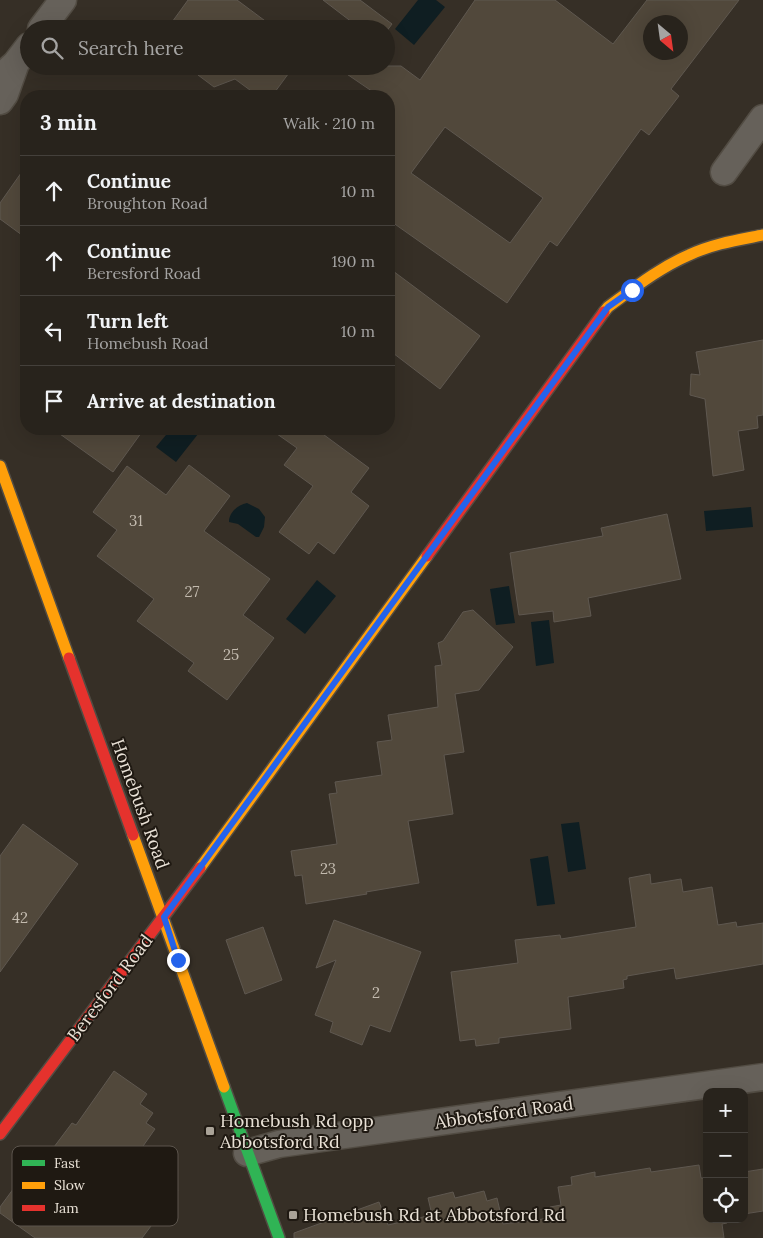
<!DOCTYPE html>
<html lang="en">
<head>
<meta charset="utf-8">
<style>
	body { margin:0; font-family:Lora,serif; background:#302b25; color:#f1f3f6 }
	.controls { position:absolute; right:15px; bottom:15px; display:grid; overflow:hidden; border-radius:10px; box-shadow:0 5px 20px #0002 }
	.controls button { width:45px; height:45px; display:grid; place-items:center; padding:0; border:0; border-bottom:1px solid #44403b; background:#28231c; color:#f1f3f6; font:25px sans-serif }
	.compass { position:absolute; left:643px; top:15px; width:45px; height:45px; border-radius:50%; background:#28231c; box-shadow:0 5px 20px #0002; rotate:151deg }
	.stop { position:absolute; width:15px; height:15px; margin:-11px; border:4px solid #2563eb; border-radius:50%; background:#fff }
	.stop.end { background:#2563eb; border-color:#fff; box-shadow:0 1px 5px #0008 }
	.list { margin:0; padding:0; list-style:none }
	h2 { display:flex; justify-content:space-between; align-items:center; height:65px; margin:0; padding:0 20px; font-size:21px }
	h2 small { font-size:16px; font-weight:400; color:#a5a4a3 }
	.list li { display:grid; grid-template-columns:32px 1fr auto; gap:15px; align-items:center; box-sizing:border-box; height:70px; padding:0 20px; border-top:1px solid #44403b }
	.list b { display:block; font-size:19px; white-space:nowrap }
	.list p { margin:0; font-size:16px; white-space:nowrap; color:#a5a4a3 }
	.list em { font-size:16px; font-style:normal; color:#a5a4a3 }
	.icon { flex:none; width:28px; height:28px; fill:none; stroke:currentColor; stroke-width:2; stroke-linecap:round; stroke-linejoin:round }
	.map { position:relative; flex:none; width:763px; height:1238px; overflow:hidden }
	.search { position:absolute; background:#28231c; box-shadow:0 5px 20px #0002; left:20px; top:20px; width:375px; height:55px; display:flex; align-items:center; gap:12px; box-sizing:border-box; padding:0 18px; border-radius:28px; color:#a5a4a3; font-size:19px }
	.panel { position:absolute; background:#28231c; box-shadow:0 5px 20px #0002; left:20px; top:90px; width:375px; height:345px; border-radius:20px }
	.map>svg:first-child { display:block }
	.water { fill:#0f1e22 }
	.building { fill:#51483b; stroke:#5f5850; fill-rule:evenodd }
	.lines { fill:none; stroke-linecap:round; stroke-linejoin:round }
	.street-casing { stroke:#524c43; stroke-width:29 }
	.fast-casing { stroke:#524c43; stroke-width:14 }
	.slow-casing { stroke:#524c43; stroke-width:14 }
	.jam-casing { stroke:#524c43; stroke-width:14 }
	.street { stroke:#66615a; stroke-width:26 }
	.fast { stroke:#30b455; stroke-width:11 }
	.slow { stroke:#ff9f0a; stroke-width:11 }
	.jam { stroke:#e5322d; stroke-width:11 }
	.route { stroke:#2563eb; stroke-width:6 }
	.poi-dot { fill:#aaa398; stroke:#1f1912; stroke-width:2 }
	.labels { text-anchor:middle; stroke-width:4; stroke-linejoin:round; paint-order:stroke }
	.number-label { font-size:15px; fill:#c3bbaf }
	.street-label { font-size:18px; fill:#e9e1d6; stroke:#1f1912 }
	.poi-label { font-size:18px; fill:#e9e1d6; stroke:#1f1912; text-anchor:start }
	.key { fill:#1f1912; stroke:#5c554d; stroke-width:1 }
	.key-label { font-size:14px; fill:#e9e1d6 }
</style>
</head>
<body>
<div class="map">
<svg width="763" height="1238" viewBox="0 0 763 1238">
	<rect width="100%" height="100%" fill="#362f26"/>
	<path class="water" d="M418 0H436L445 7 414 45 395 29Z
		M171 429H202L176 462 156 447Z
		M247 503 259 509 265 517 264 527 259 537H256L238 524 229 522C229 512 238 505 247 503Z
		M751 507 753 527 706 531 704 511Z
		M317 580 336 596 305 634 286 619Z
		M509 586 515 623 496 625 490 589Z
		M549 620 554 663 536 666 531 622Z
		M579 822 586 869 568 872 561 824Z
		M548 856 555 904 537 906 530 859Z"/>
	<path class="building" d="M188 0H237L276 29H167Z
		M323 0H360L392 24 386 32V29H361Z
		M475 0H555L613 44 647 0H739L671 89 679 96 649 135 641 129 557 246 550 241 507 303 389 220V96H379L335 66H401L420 80ZM650 22H680V52H650ZM445 127 543 198 510 243 411 173Z
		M195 66H294L272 96H258L235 79 214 87 198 75Z
		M26 166V238L0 219V203Z
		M389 268 480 336 440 389 389 350Z
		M763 340V415L757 416 758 428 738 431 744 470 713 476 705 399 690 395 691 374 700 375 696 352Z
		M53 429H144L113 472Z
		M270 429H316L369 468 351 492 369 506 334 554 318 542 309 554 279 532 313 486 284 465 297 448Z
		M189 465 230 496 204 531 270 579 243 615 274 638 227 700 188 671 194 663 137 621 154 599 97 556 117 530 93 512 127 466 166 495Z
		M667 514 681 579 588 598 591 616 554 622 553 611 519 615 510 553 603 536 601 528Z
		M473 610 513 647 479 690 455 694 464 752 444 755 453 814 408 821 419 883 366 892 367 894 306 904 302 875 295 876 291 851 337 844 329 794 337 793 335 782 382 775 377 742 392 740 388 715 438 707 435 666 442 665 438 643 443 641 463 612Z
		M23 824 78 864 0 972V856Z
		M650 874 651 884 681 879 683 892 712 887 718 925 736 922 737 927 763 923V964L676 979 674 968 627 976V979L623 980 624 988 568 997 571 1029 499 1038V1043L476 1046 475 1039 460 1041 451 972 518 963 515 940 560 935 561 939 636 927 629 878Z
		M334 920 421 952 390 1032 370 1025 362 1045 330 1032 333 1022 315 1015 336 960 316 968Z
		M263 927 282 980 245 994 226 940Z
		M114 1071 147 1094 140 1104 153 1113 146 1123 155 1129 134 1159 178 1190 142 1238H35L0 1213V1207L33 1162 39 1167 72 1123 76 1125Z
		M699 1165 701 1178H707V1219H726L727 1223 722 1224 724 1238H294V1233L379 1202 388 1225 432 1215 428 1198 453 1192 455 1198 484 1191 487 1201 497 1198 503 1224 551 1218 550 1207 561 1205 558 1187 572 1185 571 1177 595 1172V1177L650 1168 651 1172Z
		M763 1169V1211L744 1214V1172Z"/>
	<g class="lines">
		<defs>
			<path id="street" d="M41 29 63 0
				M0 78 16 63 29 46
				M0 101 5 94 16 63
				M724 172 763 118
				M247 1153 279 1144 763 1077"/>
			<path id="fast" d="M224 1087 279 1238"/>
			<path id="slow" d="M604 312 608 307C634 288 659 268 689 255 712 244 738 240 763 235
				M0 466 69 658
				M133 835 224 1087
				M200 868 427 556"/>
			<path id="jam" d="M427 556 604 312
				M69 658 133 835
				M0 1134 200 868"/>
		</defs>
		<use href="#street" class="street-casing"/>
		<use href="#fast" class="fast-casing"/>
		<use href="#slow" class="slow-casing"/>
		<use href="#jam" class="jam-casing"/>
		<use href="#street" class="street"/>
		<use href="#fast" class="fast"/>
		<use href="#slow" class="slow"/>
		<use href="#jam" class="jam"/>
	</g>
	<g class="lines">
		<path class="route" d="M178 960 164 917 608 307 632 290"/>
	</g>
	<g class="poi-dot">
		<rect x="205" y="1126" width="10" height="10" rx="2.5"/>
		<rect x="288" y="1210" width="10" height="10" rx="2.5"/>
	</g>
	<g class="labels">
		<g class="number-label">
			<text x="136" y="526">31</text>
			<text x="192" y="597">27</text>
			<text x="231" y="660">25</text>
			<text x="328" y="874">23</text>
			<text x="20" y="923">42</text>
			<text x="376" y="998">2</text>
		</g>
		<g class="street-label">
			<text transform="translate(140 804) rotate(70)" y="6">Homebush Road</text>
			<text transform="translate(110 988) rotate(-53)" y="6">Beresford Road</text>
			<text transform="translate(504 1113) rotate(-8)" y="6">Abbotsford Road</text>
		</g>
		<g class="poi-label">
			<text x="220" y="1127">Homebush Rd opp<tspan x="220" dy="21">Abbotsford Rd</tspan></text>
			<text x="303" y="1221">Homebush Rd at Abbotsford Rd</text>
		</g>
	</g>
	<rect x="12" y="1146" width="166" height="80" rx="8" class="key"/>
	<rect x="22" y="1160" width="23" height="6" fill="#30b455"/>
	<rect x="22" y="1182" width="23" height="7" fill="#ff9f0a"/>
	<rect x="22" y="1205" width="23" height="6" fill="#e5322d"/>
	<g class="key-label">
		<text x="54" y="1168">Fast</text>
		<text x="54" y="1190">Slow</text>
		<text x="54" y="1213">Jam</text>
	</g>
</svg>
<div class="controls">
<button>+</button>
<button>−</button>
<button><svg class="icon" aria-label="locate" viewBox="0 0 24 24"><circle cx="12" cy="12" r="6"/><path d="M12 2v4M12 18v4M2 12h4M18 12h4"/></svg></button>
</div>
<svg class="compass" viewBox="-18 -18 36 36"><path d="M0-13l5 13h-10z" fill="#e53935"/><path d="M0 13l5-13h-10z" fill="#a5a4a3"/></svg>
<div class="stop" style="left:632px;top:290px"></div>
<div class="stop end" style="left:178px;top:960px"></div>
<div class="search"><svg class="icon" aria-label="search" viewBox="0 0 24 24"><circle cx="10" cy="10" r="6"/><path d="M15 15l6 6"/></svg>Search here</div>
<section class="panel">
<h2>3 min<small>Walk · 210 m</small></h2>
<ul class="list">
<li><svg class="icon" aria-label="ahead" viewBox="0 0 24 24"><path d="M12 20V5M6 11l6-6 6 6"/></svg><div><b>Continue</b><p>Broughton Road</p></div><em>10 m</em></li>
<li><svg class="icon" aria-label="ahead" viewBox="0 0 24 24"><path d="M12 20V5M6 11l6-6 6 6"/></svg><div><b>Continue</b><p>Beresford Road</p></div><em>190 m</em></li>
<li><svg class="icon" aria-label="left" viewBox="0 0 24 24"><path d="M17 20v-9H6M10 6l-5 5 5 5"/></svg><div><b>Turn left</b><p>Homebush Road</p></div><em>10 m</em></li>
<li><svg class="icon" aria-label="arrive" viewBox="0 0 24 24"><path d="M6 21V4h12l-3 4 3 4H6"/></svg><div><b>Arrive at destination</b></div></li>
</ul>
</section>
</div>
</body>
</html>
